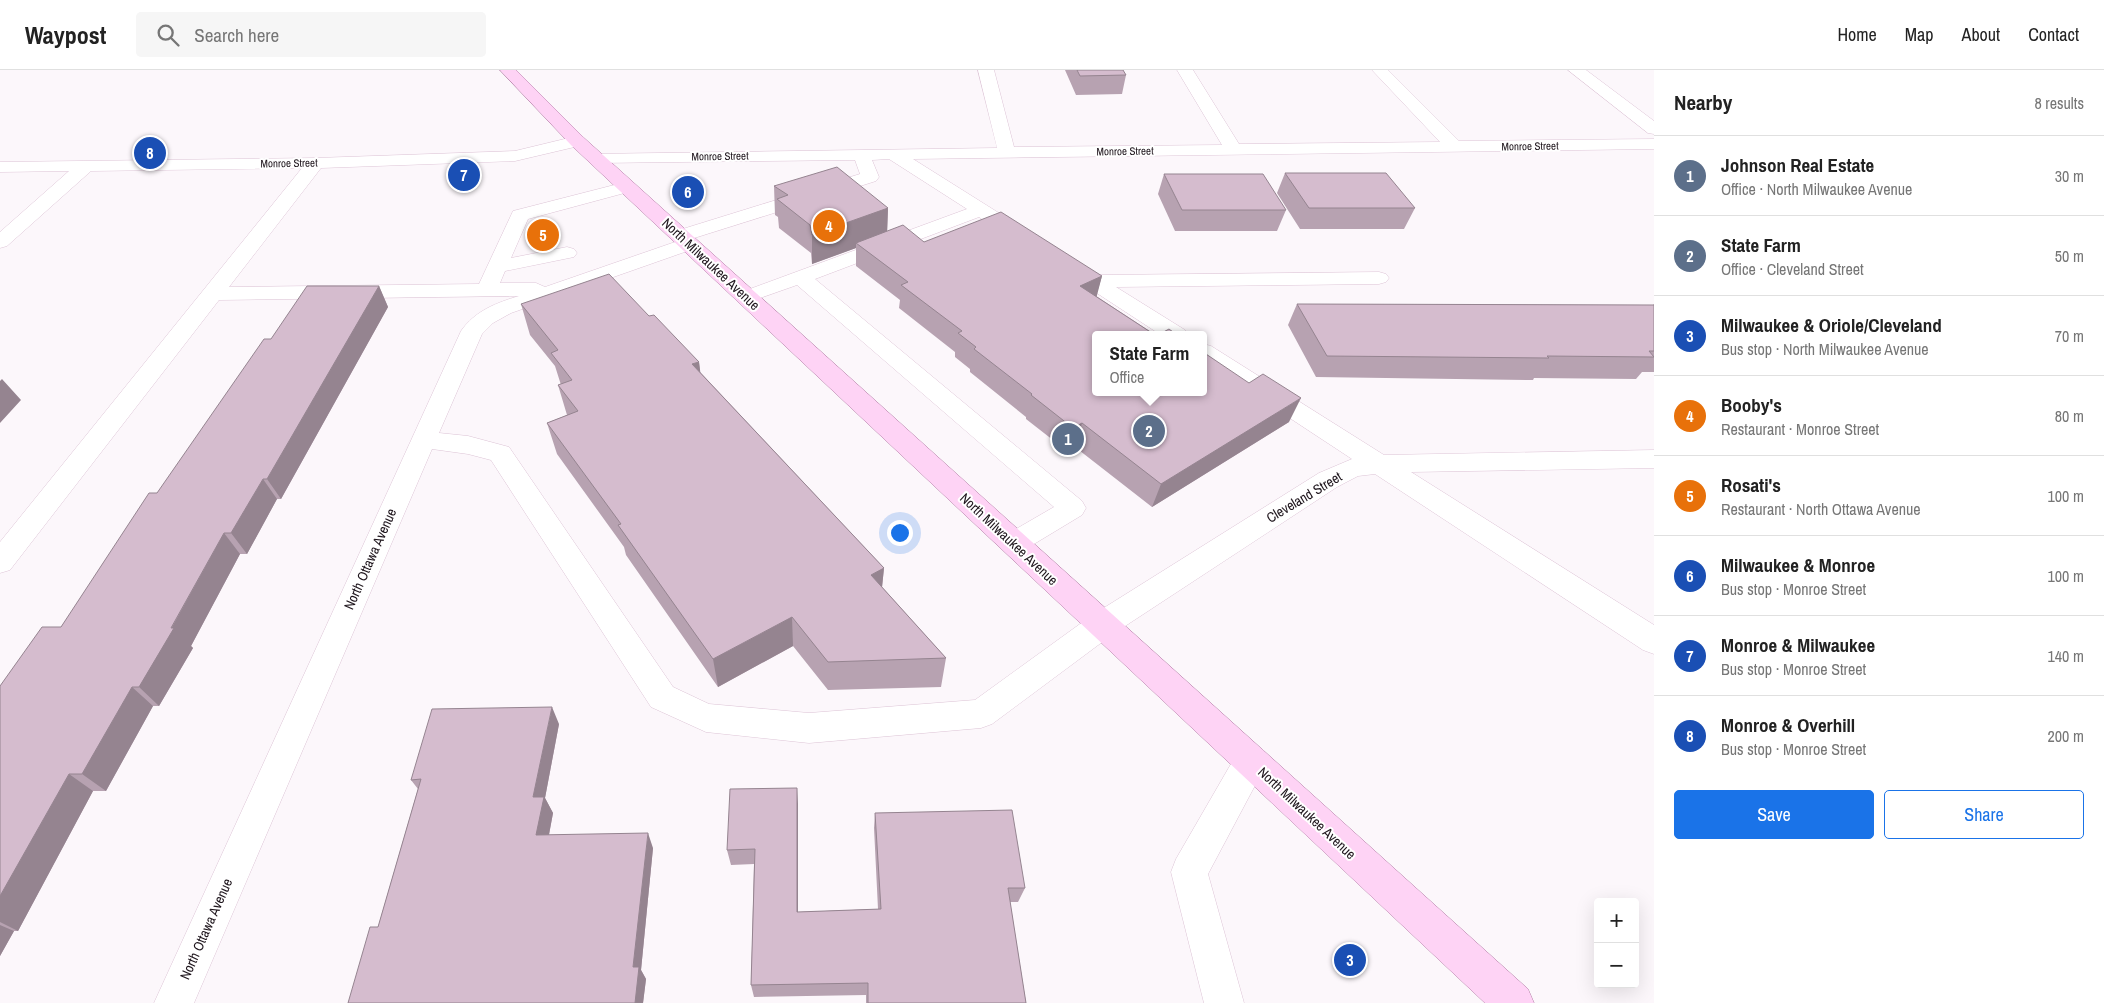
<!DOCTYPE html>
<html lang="en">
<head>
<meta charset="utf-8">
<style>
	body { margin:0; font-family:"Archivo Narrow",sans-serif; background:#f6f6f6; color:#222 }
	.controls { position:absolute; right:15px; bottom:15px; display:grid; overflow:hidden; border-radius:5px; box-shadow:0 5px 20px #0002 }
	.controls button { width:45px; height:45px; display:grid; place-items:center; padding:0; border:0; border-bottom:1px solid #e0e0e0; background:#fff; color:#222; font:25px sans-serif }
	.you { position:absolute; left:899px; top:462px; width:18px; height:18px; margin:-12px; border:4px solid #fff; border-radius:50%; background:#1a73e8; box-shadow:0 0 0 8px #1a73e833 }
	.badge { display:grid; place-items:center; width:32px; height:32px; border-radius:50%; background:#1a73e8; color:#fff; font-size:16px; font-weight:700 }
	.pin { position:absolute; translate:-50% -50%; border:2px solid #fff; box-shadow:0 1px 5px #0006 }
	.popup { position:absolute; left:1092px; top:261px; width:115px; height:65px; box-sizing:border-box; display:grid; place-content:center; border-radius:5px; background:#fff; filter:drop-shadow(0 1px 4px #0005); font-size:16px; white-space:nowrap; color:#767676 }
	.popup b { font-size:19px; color:#222 }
	.popup::after { content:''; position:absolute; left:50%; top:100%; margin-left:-10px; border:10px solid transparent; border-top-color:#fff }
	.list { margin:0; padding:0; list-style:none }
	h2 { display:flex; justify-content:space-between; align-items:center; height:65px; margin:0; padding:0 20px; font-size:21px }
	h2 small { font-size:16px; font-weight:400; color:#767676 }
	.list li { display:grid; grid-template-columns:32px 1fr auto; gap:15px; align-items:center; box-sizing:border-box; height:80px; padding:0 20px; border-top:1px solid #e0e0e0 }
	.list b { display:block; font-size:19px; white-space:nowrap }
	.list p { margin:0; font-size:16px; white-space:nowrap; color:#767676 }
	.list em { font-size:16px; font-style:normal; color:#767676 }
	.actions { display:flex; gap:10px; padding:15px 20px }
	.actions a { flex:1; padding:11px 0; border:1px solid #1a73e8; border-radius:5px; text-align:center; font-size:18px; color:#1a73e8 }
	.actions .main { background:#1a73e8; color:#fff }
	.icon { flex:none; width:28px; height:28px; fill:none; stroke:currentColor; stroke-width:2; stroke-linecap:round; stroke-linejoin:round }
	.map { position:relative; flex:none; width:1654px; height:933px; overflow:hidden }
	header { display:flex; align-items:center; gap:30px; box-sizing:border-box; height:70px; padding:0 25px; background:#fff; border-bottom:1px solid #e0e0e0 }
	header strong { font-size:24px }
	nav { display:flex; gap:28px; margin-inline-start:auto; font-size:18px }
	.search { width:350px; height:45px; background:#f6f6f6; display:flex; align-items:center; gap:12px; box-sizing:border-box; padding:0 18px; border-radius:5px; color:#767676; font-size:19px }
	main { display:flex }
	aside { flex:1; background:#fff }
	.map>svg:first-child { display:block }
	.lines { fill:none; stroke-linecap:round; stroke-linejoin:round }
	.minor-casing { stroke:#ddc4d6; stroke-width:1 }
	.major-casing { stroke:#b07da4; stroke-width:1 }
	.minor { fill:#fff; fill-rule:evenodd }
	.major { fill:#fed3f5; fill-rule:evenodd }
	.wall { fill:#b7a2b1 }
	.shaded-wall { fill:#958490 }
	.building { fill:#d5bcce; stroke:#958490 }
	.labels { text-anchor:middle; stroke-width:4; stroke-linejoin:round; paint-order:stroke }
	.far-street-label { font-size:11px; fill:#1e151c; stroke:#fff }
	.street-label { font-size:14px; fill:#1e151c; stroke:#fff }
</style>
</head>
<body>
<header>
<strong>Waypost</strong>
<div class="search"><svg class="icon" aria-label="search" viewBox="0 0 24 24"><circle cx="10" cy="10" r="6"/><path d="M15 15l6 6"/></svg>Search here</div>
<nav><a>Home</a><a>Map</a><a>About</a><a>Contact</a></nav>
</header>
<main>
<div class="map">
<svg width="1654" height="933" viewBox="0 0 1654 933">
	<rect width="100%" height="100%" fill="#fcf7fb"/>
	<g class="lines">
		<defs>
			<path id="minor" d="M978 0H994L1014 77 1222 75 1177 0H1193L1239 74 1440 72 1372 0H1388L1459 71 1654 69V79L913 89 1029 162 1032 166 1029 170C1012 174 993 156 979 147L815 209 1082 431 1086 438 1082 445 1024 480 1014 484 1004 480 1000 473 1004 466 1054 437 797 215 746 233 739 231 735 227 739 223 967 139 889 89 872 90 879 107 876 111 691 169 696 170 699 174 696 178 511 243 493 253 482 264 439 363 468 366 509 377 673 617 709 634 809 643 975 630 1091 546 1319 403 1352 389 1203 291V274L1211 276 1384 385 1654 380V398L1411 402 1654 555V584L1643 580 1375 404 1358 406 1337 417 1113 564 992 654 981 658 809 673 706 662 651 637 491 390 468 384 432 379 194 933H154L461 261C475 241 496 233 519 226L219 230 10 500 0 503V472L302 98 91 101 7 176 0 178V162L69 101 0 102V92L316 88 515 81 577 66 583 67 585 71 583 75 515 91 321 98 229 217 479 214 513 141 626 112 632 113 635 117 632 121 528 149 511 188 567 177 574 179 577 183 574 187 505 201 500 213H536L545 217 678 171 673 170 670 166 673 162 860 104 855 90 596 93 590 92 587 88 590 84 997 78Z
				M1568 0H1586L1654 51V64L1648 63Z
				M1067 189 1074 191 1097 205 1379 202 1386 204 1389 208 1386 212 1379 214 1116 217 1185 260 1188 265H1161L1060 199 1057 195 1060 191Z
				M1251 676 1263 680 1268 691 1208 804 1244 933H1204L1171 802 1176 789 1239 680Z"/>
			<path id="major" d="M500 0H516L583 67 1528 919 1534 933H1485L571 75Z"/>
		</defs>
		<use href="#minor" class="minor-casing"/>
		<use href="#major" class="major-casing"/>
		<use href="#minor" class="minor"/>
		<use href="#major" class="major"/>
	</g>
	<path class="wall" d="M1065 0H1123L1126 5 1122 24 1076 25Z
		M1285 103 1415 138 1404 159H1300L1277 123Z
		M1164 104 1286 140 1277 161H1175L1158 124Z
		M774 116 888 138 887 161 924 172 1102 206 1096 226 1289 352 1152 437 1075 377 1067 381 1026 349V347L970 302V299L955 287V282L899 238 900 230 856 196V178L812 194 811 183 779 158 778 147 775 145Z
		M379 216 388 237 281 429H277L247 484H240L191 576 193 578 159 636H153L106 721H93L18 861H14L0 886V616L61 557 157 423Z
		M521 234 649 246 699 292 700 302 884 498 882 517 946 588 941 617 828 620 793 576 718 617 626 485 624 477 557 384 547 353 567 345 558 315H561L555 296 530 265Z
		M1297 234 1653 235 1654 234V302H1642L1636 309 1534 308 1533 310 1316 307 1288 255Z
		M559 654 545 728 553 743 549 765 653 778 641 900 646 909 643 933H348L378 857 418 719 411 710Z
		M798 734V842L878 839 874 758 875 743 1025 818 1018 832H1010L1026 933H866V925L754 927 751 915 754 794 731 795 727 780Z"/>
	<path class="shaded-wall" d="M888 138 887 166 856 173V178L812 194V165Z
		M1102 206 1096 229 1080 216Z
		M379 216 388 237 281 429 267 409Z
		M699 292 703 323 692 294Z
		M2 309 21 330 0 353V311Z
		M1301 328 1289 352 1152 437 1161 414Z
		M1082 353 1075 377 1067 381 1073 358Z
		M263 409 277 429 247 484 231 463Z
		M224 463 240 484 191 576 193 578 159 636 139 617Z
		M884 498 881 527 871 505Z
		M792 547 793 576 718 617 713 589Z
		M132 617 153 636 106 721 82 704Z
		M552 637 559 654 545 728 553 743 546 780 536 765 533 727Z
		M69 704 93 721 18 861 0 852V826Z
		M797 718 798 734V855L797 842Z
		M648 763 653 778 641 900 646 909 643 933H635L633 897Z
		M0 855 14 861 0 886Z"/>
	<path class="building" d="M1077 0H1123L1126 5 1080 6Z
		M837 97 888 138 812 165 810 155 777 129 788 125 774 116Z
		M1285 103H1386L1415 138H1309Z
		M1164 104H1263L1286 140H1182Z
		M1001 142 1102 206 1080 216 1155 265H1095V322H1203V282L1249 313 1263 304 1301 328 1161 414 1082 353 1073 358 1031 325 1032 324 974 279 976 277 958 263 962 261 901 215 908 212 856 173 903 155 924 172Z
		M609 204 649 246 654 245 699 292 692 294 884 498 871 505 946 588 828 592 792 547 713 589 618 455 621 454 547 353 578 341 558 315 572 310 551 283 558 280 521 234Z
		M307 216H379L267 409H263L231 463H224L171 558H174L139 617H132L82 704H69L0 826V616L42 557H61L149 423H157L264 269H271Z
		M1297 234 1654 235V281H1649L1654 287 1547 286 1549 288 1327 286Z
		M1169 259 1177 265H1158Z
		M552 637 533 727H544L536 765 648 763 633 897H639L635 933H348L370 857H378L421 709 411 710 432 639Z
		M797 718V842L881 839 875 743 1012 740 1025 818H1008L1026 933H868V913L751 915 755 779 727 780 730 719Z"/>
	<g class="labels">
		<g class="far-street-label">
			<text transform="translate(1530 76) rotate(-1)" y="4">Monroe Street</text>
			<text transform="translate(1125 81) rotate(-1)" y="4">Monroe Street</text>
			<text transform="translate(720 86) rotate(-1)" y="4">Monroe Street</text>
			<text transform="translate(289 93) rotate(-1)" y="4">Monroe Street</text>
		</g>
		<g class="street-label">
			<text transform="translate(711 194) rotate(43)" y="5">North Milwaukee Avenue</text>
			<text transform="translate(1304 427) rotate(-31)" y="5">Cleveland Street</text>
			<text transform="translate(1009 469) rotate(43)" y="5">North Milwaukee Avenue</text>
			<text transform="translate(370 489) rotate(-66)" y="5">North Ottawa Avenue</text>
			<text transform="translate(1307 743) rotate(43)" y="5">North Milwaukee Avenue</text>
			<text transform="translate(206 859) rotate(-66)" y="5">North Ottawa Avenue</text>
		</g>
	</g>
</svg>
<div class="controls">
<button>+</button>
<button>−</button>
</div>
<div class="you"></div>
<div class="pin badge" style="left:1068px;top:369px;background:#5c6f8a">1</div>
<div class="pin badge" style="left:1149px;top:361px;background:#5c6f8a">2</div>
<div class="popup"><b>State Farm</b>Office</div>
<div class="pin badge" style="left:1350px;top:890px;background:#1a4fb4">3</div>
<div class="pin badge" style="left:829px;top:156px;background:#e8710a">4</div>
<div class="pin badge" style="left:543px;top:165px;background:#e8710a">5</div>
<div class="pin badge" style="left:688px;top:122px;background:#1a4fb4">6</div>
<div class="pin badge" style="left:464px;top:105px;background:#1a4fb4">7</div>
<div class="pin badge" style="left:150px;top:83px;background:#1a4fb4">8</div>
</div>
<aside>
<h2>Nearby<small>8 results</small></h2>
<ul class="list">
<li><span class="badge" style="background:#5c6f8a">1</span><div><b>Johnson Real Estate</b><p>Office · North Milwaukee Avenue</p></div><em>30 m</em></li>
<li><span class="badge" style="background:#5c6f8a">2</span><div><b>State Farm</b><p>Office · Cleveland Street</p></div><em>50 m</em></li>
<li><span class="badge" style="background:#1a4fb4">3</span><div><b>Milwaukee &amp; Oriole/Cleveland</b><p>Bus stop · North Milwaukee Avenue</p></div><em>70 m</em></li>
<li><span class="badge" style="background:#e8710a">4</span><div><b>Booby's</b><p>Restaurant · Monroe Street</p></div><em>80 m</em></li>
<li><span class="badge" style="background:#e8710a">5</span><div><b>Rosati's</b><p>Restaurant · North Ottawa Avenue</p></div><em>100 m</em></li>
<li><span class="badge" style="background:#1a4fb4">6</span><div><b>Milwaukee &amp; Monroe</b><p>Bus stop · Monroe Street</p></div><em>100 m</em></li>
<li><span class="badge" style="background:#1a4fb4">7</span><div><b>Monroe &amp; Milwaukee</b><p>Bus stop · Monroe Street</p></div><em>140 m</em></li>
<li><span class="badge" style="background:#1a4fb4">8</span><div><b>Monroe &amp; Overhill</b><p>Bus stop · Monroe Street</p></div><em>200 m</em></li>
</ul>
<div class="actions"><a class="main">Save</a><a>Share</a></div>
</aside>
</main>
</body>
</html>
